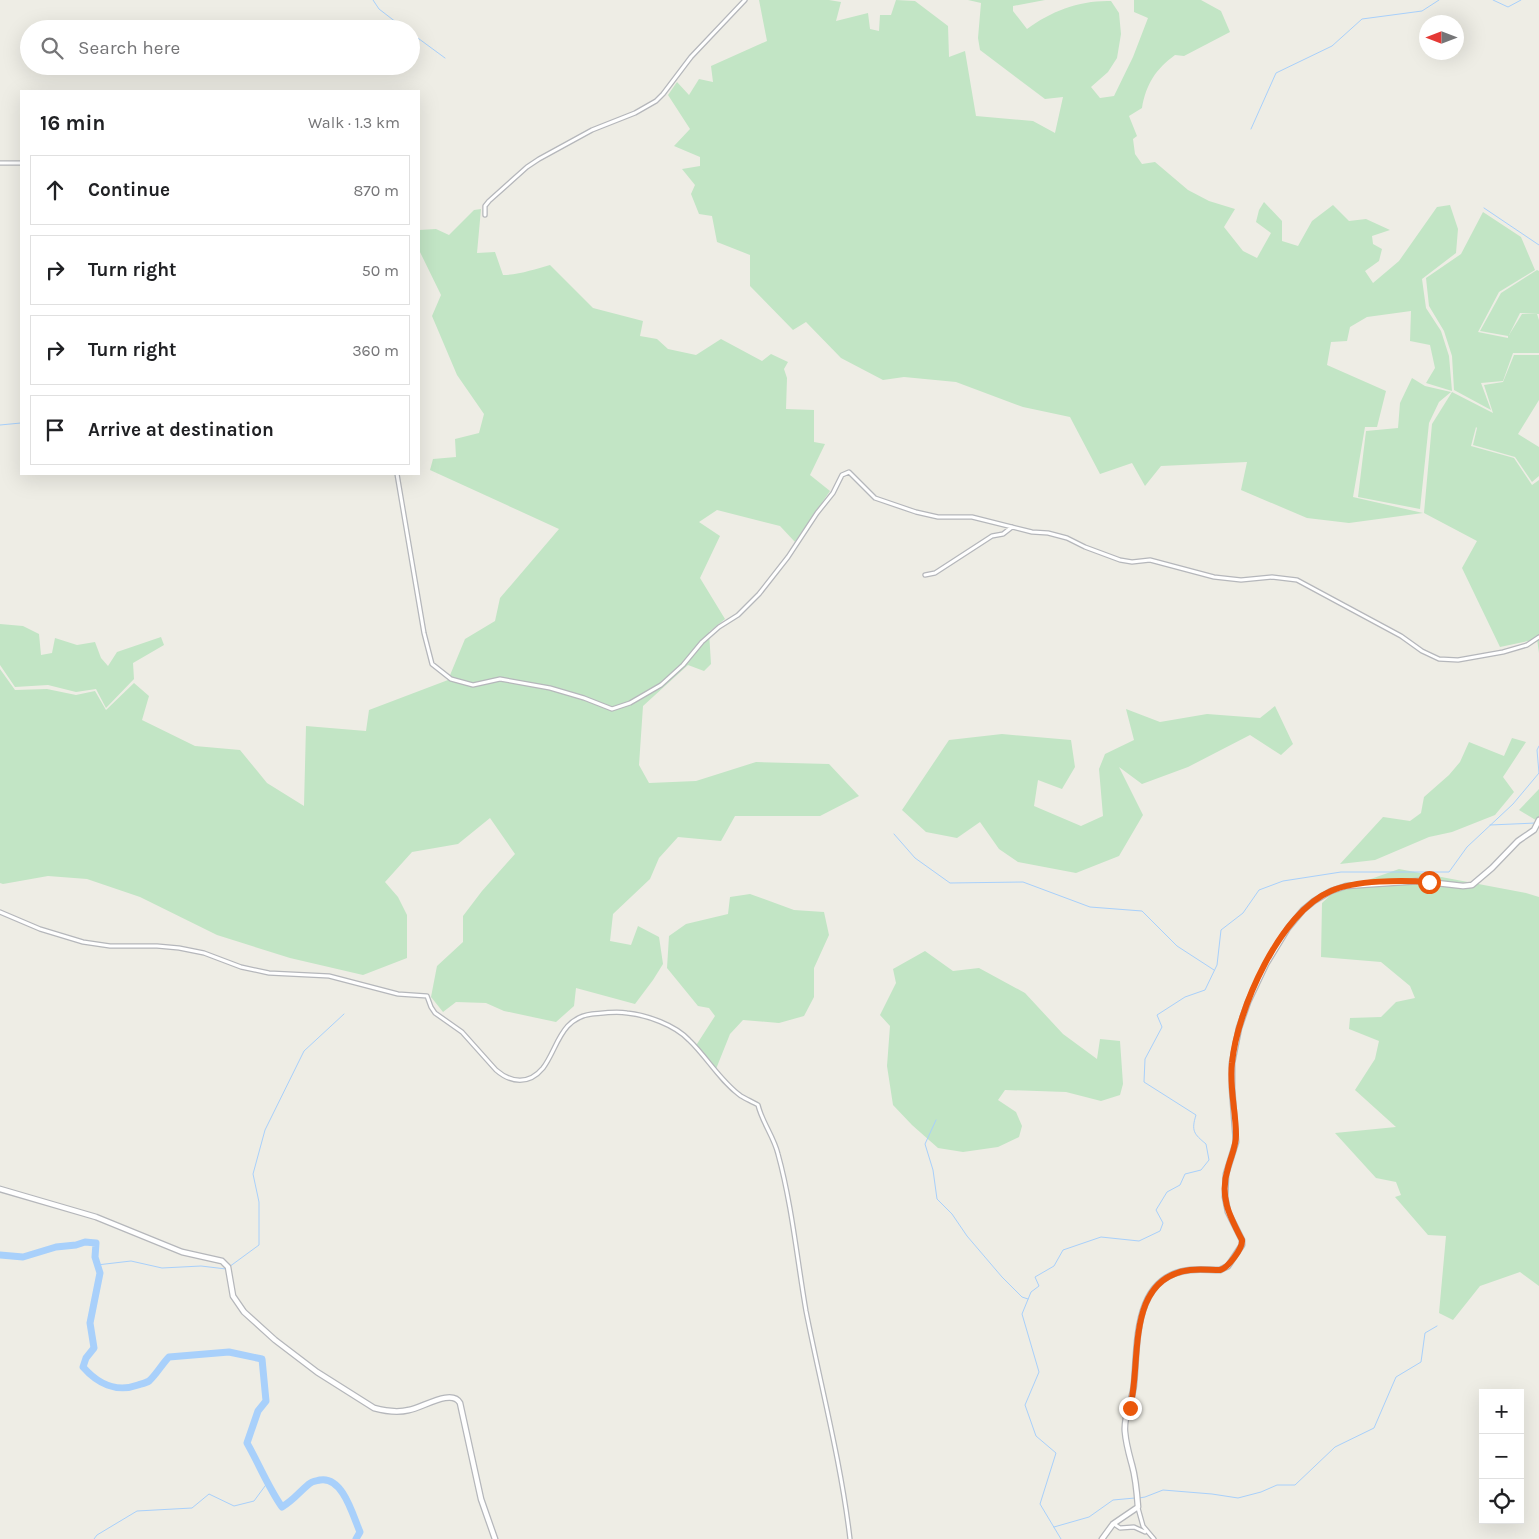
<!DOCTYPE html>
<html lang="en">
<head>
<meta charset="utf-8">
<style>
	body { margin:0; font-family:Karla,sans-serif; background:#f2f2f2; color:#202124 }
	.controls { position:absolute; right:15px; bottom:15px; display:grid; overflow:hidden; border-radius:0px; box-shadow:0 5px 20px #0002 }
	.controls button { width:45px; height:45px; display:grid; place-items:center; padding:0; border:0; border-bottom:1px solid #e0e0e0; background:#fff; color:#202124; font:25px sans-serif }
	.compass { position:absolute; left:1419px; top:15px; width:45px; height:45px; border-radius:50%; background:#fff; box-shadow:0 5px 20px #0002; rotate:270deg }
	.stop { position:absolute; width:15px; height:15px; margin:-11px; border:4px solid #ea580c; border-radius:50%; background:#fff }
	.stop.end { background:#ea580c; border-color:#fff; box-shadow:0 1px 5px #0008 }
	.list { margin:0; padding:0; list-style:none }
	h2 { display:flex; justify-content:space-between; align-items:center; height:65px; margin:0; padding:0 20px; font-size:21px }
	h2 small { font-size:16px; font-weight:400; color:#757577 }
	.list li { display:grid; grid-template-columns:32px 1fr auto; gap:15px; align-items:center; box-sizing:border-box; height:70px; margin:0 10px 10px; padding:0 10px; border:1px solid #e0e0e0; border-radius:0px }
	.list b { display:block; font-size:19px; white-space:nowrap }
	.list em { font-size:16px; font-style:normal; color:#757577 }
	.icon { flex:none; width:28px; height:28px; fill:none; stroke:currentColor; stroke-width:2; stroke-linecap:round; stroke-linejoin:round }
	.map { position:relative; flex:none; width:1539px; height:1539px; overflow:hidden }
	.search { position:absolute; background:#fff; box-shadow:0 5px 20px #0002; left:20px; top:20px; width:400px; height:55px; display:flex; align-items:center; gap:12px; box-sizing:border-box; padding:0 18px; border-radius:28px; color:#757577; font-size:19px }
	.panel { position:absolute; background:#fff; box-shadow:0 5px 20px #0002; left:20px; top:90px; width:400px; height:385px; border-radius:0px }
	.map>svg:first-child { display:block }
	.green { fill:#c2e5c5 }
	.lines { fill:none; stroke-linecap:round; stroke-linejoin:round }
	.stream { stroke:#a8d0fb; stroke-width:1 }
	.river { stroke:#a8d0fb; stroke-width:7 }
	.minor-casing { stroke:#b5b7bb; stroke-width:5.5 }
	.tertiary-casing { stroke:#b5b7bb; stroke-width:7 }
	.minor { stroke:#fff; stroke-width:3 }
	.tertiary { stroke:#fff; stroke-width:4.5 }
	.route { stroke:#ea580c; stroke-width:6 }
</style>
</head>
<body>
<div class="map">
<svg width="1539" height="1539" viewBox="0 0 1539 1539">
	<rect width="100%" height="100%" fill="#eeede5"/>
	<path class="green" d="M759 0H829L841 2 836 21 868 13 870 29 879 31 880 15H891L896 0 915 1 948 26 949 57 965 51 976 116 1033 121 1055 133 1063 97 1045 99 980 50 978 38 981 3 968 0H1045L1013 6V11L1027 29C1051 11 1081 0 1111 1L1119 13 1121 34 1117 58 1108 72 1091 87 1100 98 1114 96 1133 57 1148 18 1134 12V0H1201L1221 11 1230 32 1184 56 1175 55C1156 69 1146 84 1142 108L1129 116 1137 136 1133 139 1135 154 1142 164 1155 162 1188 190 1209 201 1235 209 1224 227 1243 251 1257 258 1271 233 1256 222 1259 210 1264 202 1282 221V241L1298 246 1312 221 1333 205 1349 221 1366 219 1390 230 1372 236 1373 244 1382 249 1379 261 1365 271 1373 283 1399 261 1437 207 1450 205 1458 229 1456 253 1422 279 1426 308 1441 331 1449 356 1452 391 1426 383 1435 368 1430 345 1410 341 1411 311 1367 317 1350 327 1347 341 1331 342 1327 365 1386 391 1377 427H1365L1353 497 1423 513 1349 523 1307 518 1241 490 1247 462 1161 466 1145 486 1132 463 1100 474 1070 417 1023 407 956 382 904 377 883 380 841 358 806 322 793 330 750 286V255L717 242 712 216 699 214 691 194 695 185 682 169 700 166V157L674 146 690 129 668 95 677 82 689 95 699 79 713 82 711 66 767 41Z
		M481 209 477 253 495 252 503 275C519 275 535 269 550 265L593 308 643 321 640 336 657 339 668 349 696 355 721 339 762 361 771 354 788 362 784 369 787 378 786 409 814 410V442L825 444 810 475 830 491 795 542 780 526 717 510 699 522 720 536 700 578 725 619 709 632 711 664 704 671 688 665 643 706 639 765 649 783 696 781 756 762 829 764 859 796 820 816H735L721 841 678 837 659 858 650 879 613 914 610 941 631 945 638 926 659 937 663 964 653 980 635 1004 576 988 574 1006 556 1022 504 1011 486 1003 456 1002 443 1012 431 997 437 966 463 942V916L482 891 515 854 490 818 458 844 412 852 385 882 398 897 407 915V958L363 975 290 958 217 935 140 897 87 879 48 876 3 884 0 883V669L15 690 47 689 76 695 95 691 106 710 134 683 149 696 142 720 195 746 240 750 267 783 304 806 306 726 366 731 369 710 448 680 465 639 495 621 500 598 559 529 430 470 433 459 456 457 455 439 479 433 484 414 457 375 432 316 441 295 419 250V230L436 229 449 235 474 210Z
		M1483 212 1521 237 1535 270 1499 292 1478 332 1508 338V336L1480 331 1501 293 1537 270 1539 271V314L1520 313 1509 335 1522 314H1537L1539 320V353H1513L1503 381 1481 383 1491 410 1454 390 1452 356 1444 331 1429 306 1426 278 1461 254Z
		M1514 355H1539V400L1518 434 1539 447V476L1532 482 1515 457 1473 445 1477 428 1476 427 1471 446 1514 458 1532 485 1539 480V653L1537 639 1500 647 1462 568 1477 541 1424 513 1432 424 1452 392 1493 413 1484 385 1503 382Z
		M1412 378 1425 386 1451 392 1439 402 1429 423 1420 509 1358 497 1366 431 1398 428 1400 403Z
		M0 624 23 626 39 634 41 655 52 653 55 638 77 645 95 642 101 658 108 666 117 652 161 637 164 645 133 663 134 679 106 708 96 689 76 692 48 685 15 687 0 665Z
		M1275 706 1293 744 1281 755 1250 735 1188 767 1142 784 1119 767 1143 815 1119 856 1076 873 1018 862 999 849 980 822 957 838 926 832 902 810 949 740 1002 734 1071 740 1075 767 1062 789 1038 780 1034 806 1081 826 1103 816 1099 769 1105 754 1134 740 1126 709 1160 722 1207 714 1260 718Z
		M1512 738 1526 742 1503 777 1514 792 1495 815 1452 832 1429 837 1375 860 1340 864 1383 817 1410 821 1421 813 1424 797 1449 775 1460 762 1469 742 1504 756Z
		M1539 789V822L1519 810Z
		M1399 869 1526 893 1539 897V1286L1520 1272 1480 1286 1453 1320 1439 1313 1446 1236 1428 1235 1395 1197 1401 1195 1396 1182 1376 1178 1335 1133 1396 1127 1355 1090 1375 1059 1379 1041 1349 1029 1350 1018 1381 1017 1396 1002 1415 998 1410 986 1381 962 1321 957 1322 903 1334 892Z
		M750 894 794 910 824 912 829 935 814 968V997L804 1016 779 1023 743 1020 730 1034 716 1069 695 1047 715 1016 709 1008 698 1006 667 968 669 936 686 924 728 914 730 897Z
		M925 951 953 971 979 968 1025 993 1063 1034 1097 1059 1100 1039 1120 1041 1123 1084 1120 1095 1101 1101 1066 1092 1005 1090 998 1100 1016 1112 1022 1126 1019 1137 998 1147 963 1152 938 1148 912 1125 893 1105 887 1066 890 1026 880 1015 896 983 893 969Z"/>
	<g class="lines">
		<path class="stream" d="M373 0 379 9 405 29
			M1493 0 1508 7 1521 0
			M411 33 445 58
			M1251 129 1276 73 1332 46 1362 19 1422 11 1439 0
			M1484 208 1539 245
			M0 425 21 423
			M1490 825 1536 823
			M894 834 915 858 950 883 1023 882 1090 907 1142 911 1177 946 1214 970
			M936 1120 925 1144 933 1170 937 1199 952 1214 967 1236 1002 1277 1022 1297 1028 1299
			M97 1265 131 1261 162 1268 201 1266 226 1269
			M229 1267 259 1245V1202L253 1174 265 1130 304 1051 344 1014
			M1139 1498 1145 1497 1163 1490 1212 1494 1238 1498 1261 1492 1277 1485H1295L1335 1447 1374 1428 1396 1377 1421 1362 1425 1333 1437 1326
			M1054 1527 1089 1517 1113 1500 1135 1498
			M94 1539 97 1535 137 1511 192 1508 209 1494 234 1506 254 1501 268 1482
			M1061 1539 1040 1504 1056 1453 1036 1436 1025 1405 1039 1372 1022 1314 1031 1292 1039 1286 1035 1277 1054 1266 1063 1250 1101 1237 1139 1241 1160 1231 1163 1223 1156 1210 1167 1192 1180 1185 1185 1174 1201 1170 1209 1160 1206 1144C1194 1134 1191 1131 1196 1115L1144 1082 1145 1059 1162 1027 1157 1015 1185 997 1205 990 1217 965 1221 930 1243 913 1259 890 1283 881 1341 872H1449L1467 847 1513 804 1539 773 1537 750 1539 746"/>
		<path class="river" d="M0 1255 23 1257 56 1247 76 1245 85 1242 96 1243 95 1257 100 1273 90 1323 94 1348 86 1358 83 1367C97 1383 116 1393 138 1385 141 1384 146 1383 149 1381 156 1375 162 1364 169 1357L229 1352 262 1359 266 1401 258 1411 247 1443C259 1464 268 1487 282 1507 295 1499 298 1493 309 1484 312 1481 316 1481 320 1480 343 1476 353 1516 360 1532L356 1539"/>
		<defs>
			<path id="minor" d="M0 163H21
				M485 215V206L489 201 527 167 539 159 592 130 635 113 656 101 663 94 691 57 745 0
				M397 474 424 633 432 664 451 679 473 685 500 679 550 688 584 698 612 709 630 703 661 685 683 665 702 642 719 627 738 615 759 594 788 557 817 513 833 493 842 475 849 472 875 498 916 512 938 517H972L1032 532 1048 533 1067 538 1085 547 1120 560 1132 562 1150 560 1214 577 1241 580 1272 577 1297 580 1401 636 1422 651 1439 659 1458 660 1503 652 1527 645 1539 637
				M925 575 935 573 992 536 1003 534 1012 527
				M0 912 40 929 83 942 110 946H157L179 948 204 953 241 967 269 973 329 976 398 994 427 996 431 1007 435 1013 462 1032 496 1070C511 1083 529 1085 543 1068 558 1048 560 1018 592 1014 603 1013 616 1011 627 1013 647 1015 675 1025 689 1040 707 1057 720 1081 741 1096 746 1099 753 1102 758 1105 762 1122 774 1137 778 1154 792 1205 797 1259 806 1311 821 1387 841 1462 850 1539
				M1138 1508 1143 1526 1154 1539
				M1114 1524 1120 1528 1134 1527 1145 1532"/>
			<path id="tertiary" d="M0 1189 96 1217 182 1252 222 1261 228 1267 233 1296 244 1312 275 1340 317 1372 374 1408C385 1411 397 1413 409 1410 422 1408 452 1388 460 1403L481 1499 495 1539
				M1102 1539 1113 1524 1138 1507C1137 1493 1136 1479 1132 1465 1129 1454 1126 1444 1125 1432 1123 1416 1133 1400 1134 1384 1138 1342 1133 1276 1190 1270 1200 1269 1210 1270 1220 1270L1228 1266 1242 1245V1240L1228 1212 1225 1197 1226 1174 1236 1142 1232 1088V1063L1239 1028 1248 1002 1266 964 1288 928 1303 910 1314 901 1331 891 1346 886 1419 881 1463 886 1472 885 1492 868 1518 841 1534 830 1539 820"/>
		</defs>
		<use href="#minor" class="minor-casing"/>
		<use href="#tertiary" class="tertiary-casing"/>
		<use href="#minor" class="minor"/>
		<use href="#tertiary" class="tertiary"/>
	</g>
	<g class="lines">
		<path class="route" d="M1130 1408C1142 1363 1124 1278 1190 1270 1200 1269 1210 1270 1220 1270 1228 1268 1243 1248 1242 1240 1229 1215 1219 1196 1228 1168 1231 1156 1236 1147 1236 1135 1236 1111 1229 1087 1232 1063 1237 1010 1280 912 1331 891 1355 880 1403 880 1429 882"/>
	</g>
</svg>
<div class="controls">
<button>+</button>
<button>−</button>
<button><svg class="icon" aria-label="locate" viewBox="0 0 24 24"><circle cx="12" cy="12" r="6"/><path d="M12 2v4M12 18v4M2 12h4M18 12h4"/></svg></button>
</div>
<svg class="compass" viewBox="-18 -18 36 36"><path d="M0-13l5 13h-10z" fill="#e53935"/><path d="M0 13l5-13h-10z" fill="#757577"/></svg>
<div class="stop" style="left:1429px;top:882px"></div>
<div class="stop end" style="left:1130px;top:1408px"></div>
<div class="search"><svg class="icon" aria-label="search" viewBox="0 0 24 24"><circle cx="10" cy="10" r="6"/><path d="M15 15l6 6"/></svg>Search here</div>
<section class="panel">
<h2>16 min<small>Walk · 1.3 km</small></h2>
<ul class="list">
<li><svg class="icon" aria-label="ahead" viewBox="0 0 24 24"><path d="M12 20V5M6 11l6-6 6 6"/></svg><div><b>Continue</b></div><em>870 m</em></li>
<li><svg class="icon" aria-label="right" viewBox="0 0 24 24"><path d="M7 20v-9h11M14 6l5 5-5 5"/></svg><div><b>Turn right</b></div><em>50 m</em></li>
<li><svg class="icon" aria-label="right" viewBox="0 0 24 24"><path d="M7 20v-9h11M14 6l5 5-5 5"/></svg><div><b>Turn right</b></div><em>360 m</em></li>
<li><svg class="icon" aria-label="arrive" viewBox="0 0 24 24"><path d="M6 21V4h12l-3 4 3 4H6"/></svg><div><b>Arrive at destination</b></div></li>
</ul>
</section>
</div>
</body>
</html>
